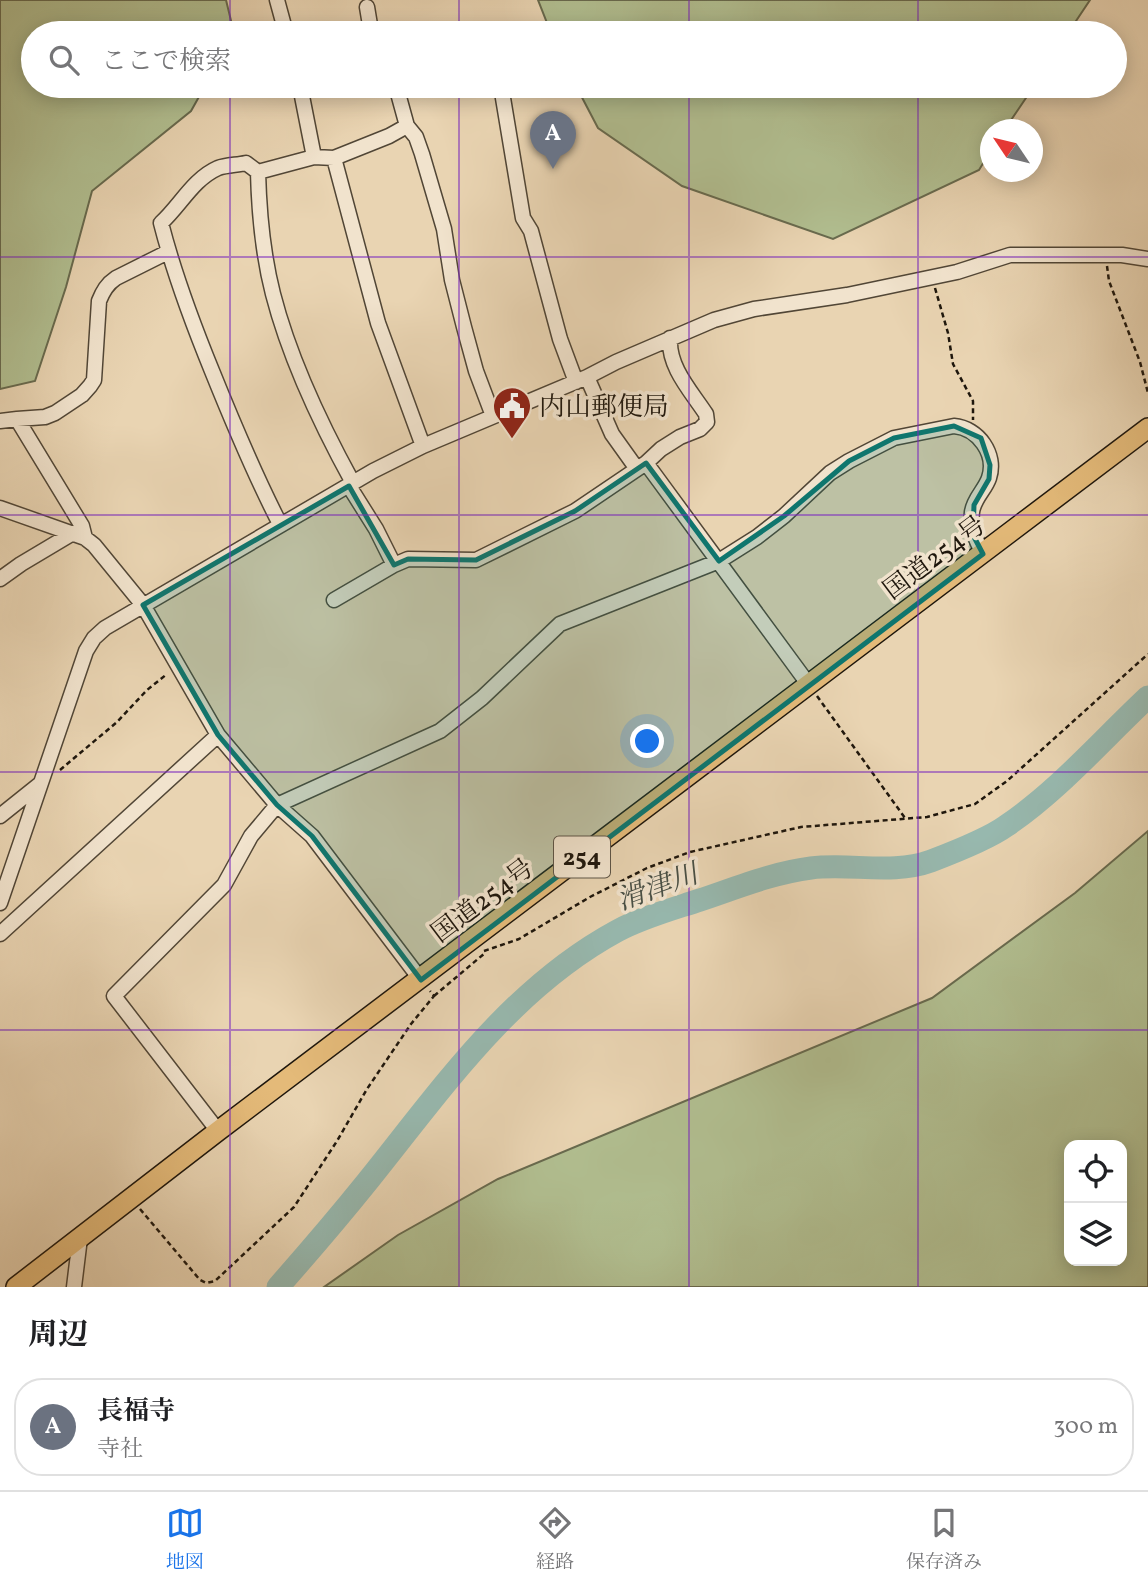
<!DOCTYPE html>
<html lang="ja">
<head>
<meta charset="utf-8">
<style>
	body { margin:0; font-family:Vollkorn,"Noto Serif JP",serif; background:#f2f2f2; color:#202124 }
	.controls { position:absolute; right:21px; bottom:21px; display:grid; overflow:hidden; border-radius:14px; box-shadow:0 4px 18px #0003 }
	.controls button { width:63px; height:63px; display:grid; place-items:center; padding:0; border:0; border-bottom:2px solid #e0e0e0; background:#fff; color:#202124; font:35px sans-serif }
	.compass { position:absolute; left:980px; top:119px; width:63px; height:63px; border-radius:50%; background:#fff; box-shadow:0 4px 18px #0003; rotate:305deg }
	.you { position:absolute; left:648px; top:742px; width:24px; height:24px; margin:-18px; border:5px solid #fff; border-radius:50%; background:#1a73e8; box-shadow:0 0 0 10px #1a73e833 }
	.badge { display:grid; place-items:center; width:46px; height:46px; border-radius:50%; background:#1a73e8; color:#fff; font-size:23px; font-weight:700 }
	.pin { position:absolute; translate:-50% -58px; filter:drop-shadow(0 2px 4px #0008) }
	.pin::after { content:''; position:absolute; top:37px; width:24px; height:21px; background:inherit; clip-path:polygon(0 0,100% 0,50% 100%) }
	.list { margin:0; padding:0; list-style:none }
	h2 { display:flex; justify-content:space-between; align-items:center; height:91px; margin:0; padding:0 28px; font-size:30px }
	h2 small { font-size:23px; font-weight:400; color:#757577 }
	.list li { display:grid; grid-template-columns:46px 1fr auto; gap:21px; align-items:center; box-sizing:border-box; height:98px; margin:0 14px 14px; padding:0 14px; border:2px solid #e0e0e0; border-radius:28px }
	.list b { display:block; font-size:26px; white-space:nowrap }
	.list p { margin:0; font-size:23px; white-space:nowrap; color:#757577 }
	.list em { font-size:23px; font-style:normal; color:#757577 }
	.icon { flex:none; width:38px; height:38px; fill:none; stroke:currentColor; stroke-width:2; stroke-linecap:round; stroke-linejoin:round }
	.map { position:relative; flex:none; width:1148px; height:1287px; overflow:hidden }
	.search { position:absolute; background:#fff; box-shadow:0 4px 18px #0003; left:21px; right:21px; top:21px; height:77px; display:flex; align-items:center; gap:18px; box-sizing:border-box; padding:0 24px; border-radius:38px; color:#757577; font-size:26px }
	.sheet { height:203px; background:#fff }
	nav { display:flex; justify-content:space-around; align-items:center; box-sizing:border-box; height:98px; border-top:2px solid #e0e0e0; background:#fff; font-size:19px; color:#757577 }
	nav a { display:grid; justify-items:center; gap:4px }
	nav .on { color:#1a73e8 }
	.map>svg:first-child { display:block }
	.green { fill:#b1be90; stroke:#686a4e; stroke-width:2; fill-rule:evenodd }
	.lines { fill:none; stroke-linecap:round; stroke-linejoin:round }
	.river { stroke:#97b8ae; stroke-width:23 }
	.minor-casing { stroke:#514636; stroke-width:17 }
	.highway-casing { stroke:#1e160c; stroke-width:22 }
	.path { stroke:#1e160c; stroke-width:2.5; stroke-dasharray:5 3.5; stroke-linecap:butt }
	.minor { stroke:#f1e3cd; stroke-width:14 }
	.highway { stroke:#e4ba79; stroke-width:19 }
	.marked { fill:#0f766e; fill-opacity:0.2; stroke:#0f766e; stroke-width:5; stroke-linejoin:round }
	.grid { fill:none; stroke:#7b2cbf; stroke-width:2; stroke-opacity:0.55 }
	.labels { text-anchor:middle; stroke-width:7; stroke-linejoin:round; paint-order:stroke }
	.shield { fill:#f1e3cd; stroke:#5d5446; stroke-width:2 }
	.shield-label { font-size:24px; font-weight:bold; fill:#1e160c }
	.poi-label { font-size:26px; fill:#1e160c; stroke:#f1e3cd; text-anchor:start }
	.street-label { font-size:26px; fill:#1e160c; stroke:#f1e3cd }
	.water-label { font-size:28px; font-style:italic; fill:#484f45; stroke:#f1e3cd }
</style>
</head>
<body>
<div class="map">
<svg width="1148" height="1287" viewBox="0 0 1148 1287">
	<rect width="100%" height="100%" fill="#e9d4b2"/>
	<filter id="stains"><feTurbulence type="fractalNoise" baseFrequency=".00286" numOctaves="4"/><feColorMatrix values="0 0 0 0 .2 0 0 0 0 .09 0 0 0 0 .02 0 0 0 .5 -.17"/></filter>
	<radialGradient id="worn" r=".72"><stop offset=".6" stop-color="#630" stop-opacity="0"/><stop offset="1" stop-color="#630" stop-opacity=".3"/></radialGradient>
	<path class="green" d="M0 0H226L234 33H33V86H205L191 111 92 191 66 287 35 381 0 389Z
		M538 0H1090L1068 33H551Z
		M576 86H1034L1005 129 990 130V152L979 170 833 239 682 186 598 128Z
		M1148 831V1287H324L398 1235 498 1179 932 998 1075 893ZM1122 1145V1261H1069V1145Z"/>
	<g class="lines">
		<path class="river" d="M278 1287C308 1253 338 1218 367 1182 441 1090 510 989 617 931 643 917 673 909 700 900 736 888 772 873 811 868 850 863 893 875 931 861 952 853 988 839 1006 826 1058 791 1102 740 1148 697"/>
		<defs>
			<path id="minor" d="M277 0 286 33
				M367 7 370 25 378 33
				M300 86 314 157
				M396 86 407 126 416 137 422 154 444 229 452 280 464 327 476 371 493 416
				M501 86 523 218 531 231 560 339 576 382
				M334 158 378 323 423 446
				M258 172 246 163C237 165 226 165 218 168 193 179 180 206 161 223 174 274 192 322 212 371 233 423 254 474 280 524
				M587 377 612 434 637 469
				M0 421 17 419
				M646 463 809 685
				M353 483C320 423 290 360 273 294 263 255 259 212 258 172L314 157 334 158 389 136 407 126
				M349 486 376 529 394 565 408 559 476 560 575 511 646 463 661 449 680 437 700 429 707 422 706 414C691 391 668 367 670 338
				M0 508 85 538 94 545 143 605 218 735 277 805 312 836 421 980
				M85 538 82 526 17 419 45 417 55 413 82 395 90 386 94 380 99 301C103 291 107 284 116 278L168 252
				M0 579 21 564 73 533
				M334 600 394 565
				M0 816 40 784
				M0 903 86 651 94 638 105 628 373 471 423 446 587 377 616 362 714 320 754 309 847 295 957 272 1010 255H1122L1148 259
				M0 934 218 735
				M218 1131 114 996 224 885 251 836 277 805 440 731 482 698 560 624 719 561 757 537 784 516 830 473 849 461 894 438 954 426C978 428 997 454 989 478 985 490 974 498 972 512 970 528 976 540 983 554
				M74 1287 80 1238"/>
			<path id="highway" d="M16 1287 218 1131 1148 428"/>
		</defs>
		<use href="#minor" class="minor-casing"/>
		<use href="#highway" class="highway-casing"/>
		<path class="path" d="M1107 266 1109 281 1140 362 1148 393
			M935 288 948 333 953 364 973 401V420
			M817 696 905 818
			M60 770 117 722 147 690 167 674
			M484 951 519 939 590 897 647 868 690 852 801 827 927 817 975 804 1007 781 1148 654
			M434 996 485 953
			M140 1209 200 1280 206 1283 215 1281 294 1207 337 1141 367 1089 411 1024 434 996 430 991"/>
		<use href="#minor" class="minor"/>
		<use href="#highway" class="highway"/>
	</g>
	<path class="marked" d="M954 426 981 438 990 465 989 479 974 505 973 535 983 554 421 980 312 836 277 805 218 735 143 605 349 486 394 565 408 559 476 560 575 511 646 463 719 561 784 516 849 461 894 438Z"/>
	<path class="grid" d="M230 0V33M459 0V33M689 0V33M918 0V33M230 86V1287M459 86V1287M689 86V1287M918 86V1287M0 257H1148M0 515H1148M0 772H1148M0 1030H1148"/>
	<defs>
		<symbol id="civic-pin" viewBox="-11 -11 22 30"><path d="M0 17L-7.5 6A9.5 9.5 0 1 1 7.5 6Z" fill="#8f2418" stroke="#f1e3cd"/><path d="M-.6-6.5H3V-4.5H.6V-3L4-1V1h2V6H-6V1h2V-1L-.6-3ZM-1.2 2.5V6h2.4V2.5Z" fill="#fff"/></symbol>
	</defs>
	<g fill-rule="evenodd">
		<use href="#civic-pin" x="490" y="384" width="44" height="60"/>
	</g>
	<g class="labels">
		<rect class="shield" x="554" y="836.5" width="56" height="41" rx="5"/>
		<g class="shield-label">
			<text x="582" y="865">254</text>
		</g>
		<g class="poi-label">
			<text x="539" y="415">内山郵便局</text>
		</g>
		<g class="street-label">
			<text transform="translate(934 557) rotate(-37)" y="9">国道254号</text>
			<text transform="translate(482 900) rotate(-37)" y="9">国道254号</text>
		</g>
		<g class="water-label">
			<text transform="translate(657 886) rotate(-20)" y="10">滑津川</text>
		</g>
	</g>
	<rect width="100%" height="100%" filter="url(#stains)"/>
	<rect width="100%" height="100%" fill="url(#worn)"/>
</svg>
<div class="controls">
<button><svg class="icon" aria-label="locate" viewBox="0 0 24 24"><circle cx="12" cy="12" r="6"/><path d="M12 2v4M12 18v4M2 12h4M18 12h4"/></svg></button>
<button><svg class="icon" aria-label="layers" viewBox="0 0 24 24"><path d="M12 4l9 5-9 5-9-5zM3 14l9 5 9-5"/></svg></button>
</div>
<svg class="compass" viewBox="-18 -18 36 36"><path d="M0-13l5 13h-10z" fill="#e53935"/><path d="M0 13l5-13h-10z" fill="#757577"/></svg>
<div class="you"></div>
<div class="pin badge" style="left:553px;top:169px;background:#6b7280">A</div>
<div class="search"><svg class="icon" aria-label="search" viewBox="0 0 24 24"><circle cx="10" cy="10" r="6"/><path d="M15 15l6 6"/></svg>ここで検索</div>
</div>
<section class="sheet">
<h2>周辺<small></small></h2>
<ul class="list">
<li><span class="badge" style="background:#6b7280">A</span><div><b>長福寺</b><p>寺社</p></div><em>300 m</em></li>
</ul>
</section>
<nav>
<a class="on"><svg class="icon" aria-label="map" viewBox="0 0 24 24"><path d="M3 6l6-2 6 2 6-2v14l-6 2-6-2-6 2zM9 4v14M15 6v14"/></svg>地図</a>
<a><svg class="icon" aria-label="directions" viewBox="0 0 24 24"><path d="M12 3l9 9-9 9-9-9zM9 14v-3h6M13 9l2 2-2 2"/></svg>経路</a>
<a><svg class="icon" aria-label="saved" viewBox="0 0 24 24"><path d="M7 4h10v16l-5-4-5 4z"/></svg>保存済み</a>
</nav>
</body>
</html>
